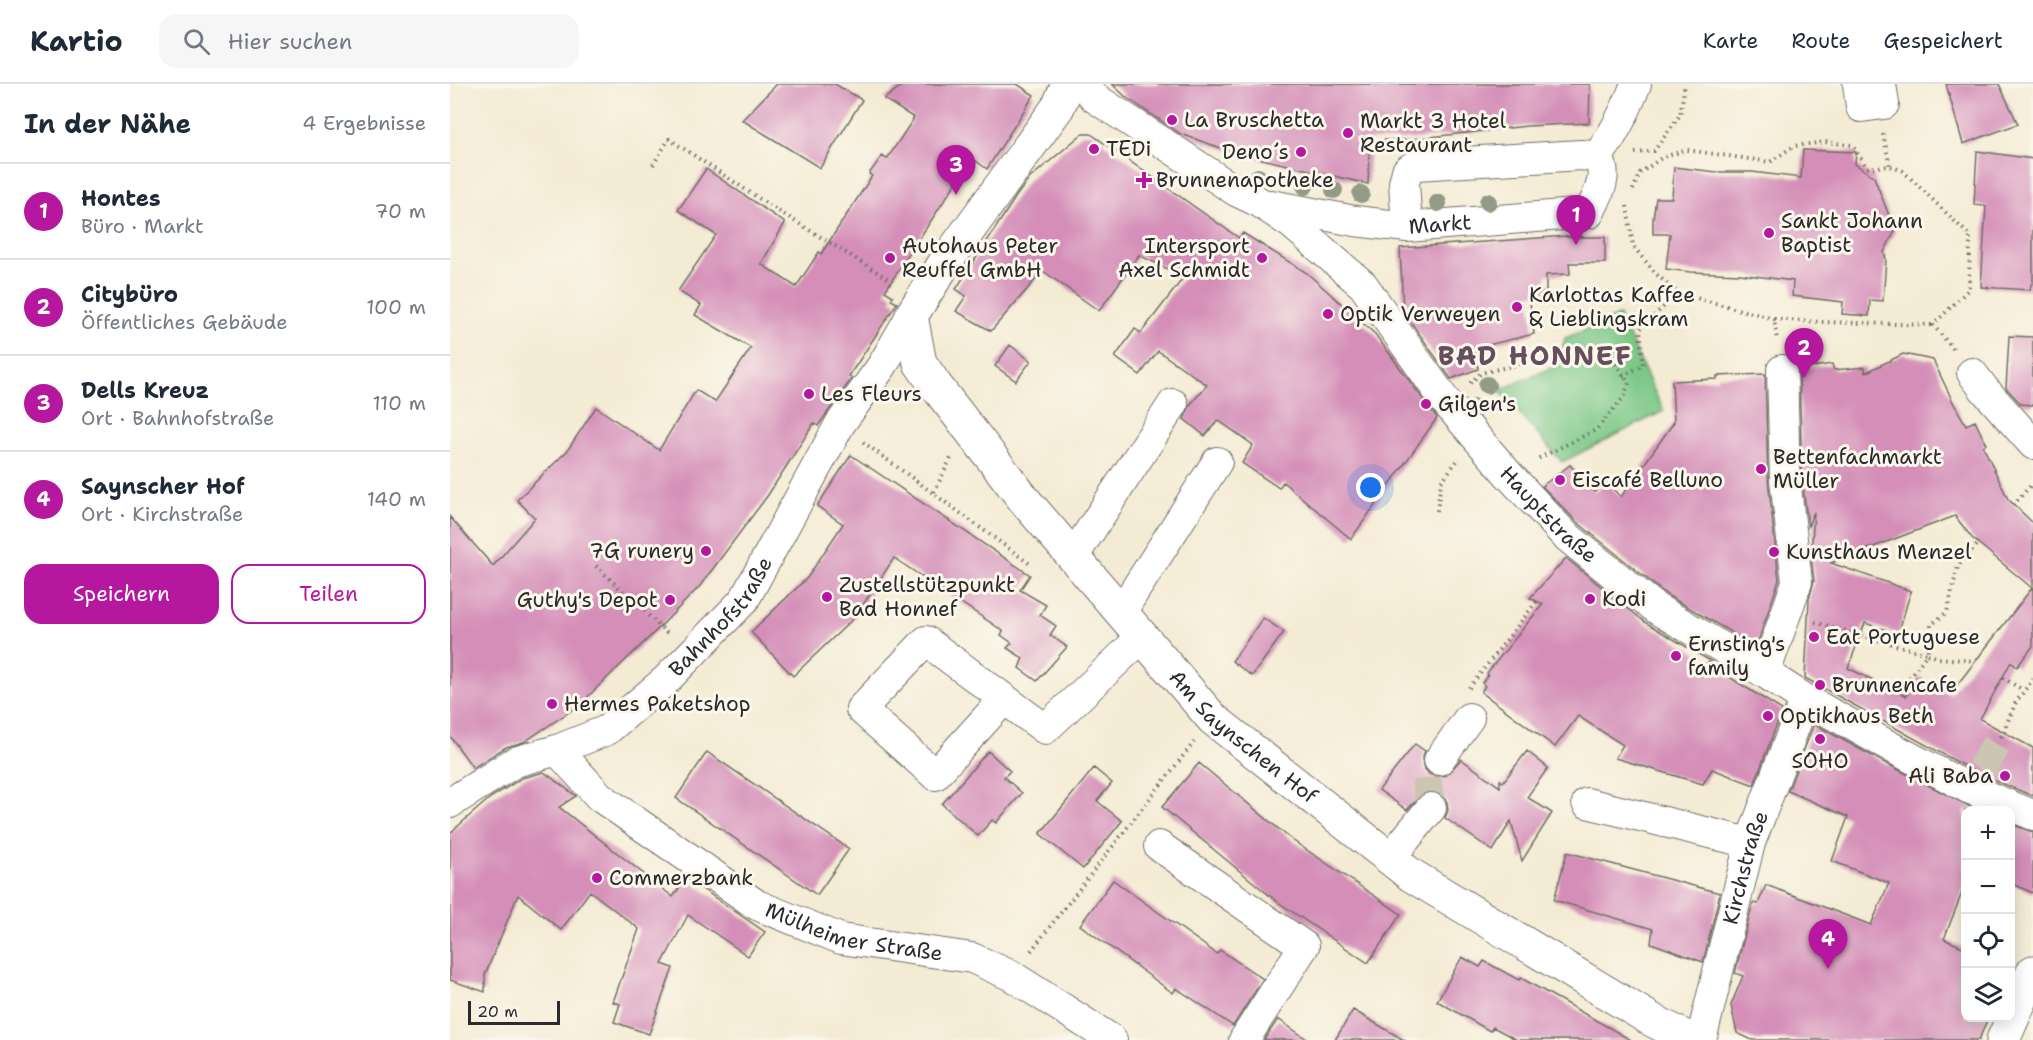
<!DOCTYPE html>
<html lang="de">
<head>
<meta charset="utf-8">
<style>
	body { margin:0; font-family:"Shantell Sans",sans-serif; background:#f6f6f7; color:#1f2937 }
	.controls { position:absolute; right:18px; bottom:18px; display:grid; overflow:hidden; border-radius:12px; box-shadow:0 3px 15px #0003 }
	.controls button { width:54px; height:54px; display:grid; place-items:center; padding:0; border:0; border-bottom:2px solid #e0e1e3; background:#fff; color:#1f2937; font:30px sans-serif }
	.scale { position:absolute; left:18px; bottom:15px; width:92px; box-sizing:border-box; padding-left:6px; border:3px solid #2b2b2b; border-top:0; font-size:16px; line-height:21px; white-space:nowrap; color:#2b2b2b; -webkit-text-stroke:4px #fbf7ec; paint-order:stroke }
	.you { position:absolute; left:921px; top:404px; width:21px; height:21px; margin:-15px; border:4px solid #fff; border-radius:50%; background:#1a73e8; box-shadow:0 0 0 9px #1a73e833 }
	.badge { display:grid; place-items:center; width:39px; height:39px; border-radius:50%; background:#b5179e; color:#fff; font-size:20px; font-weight:700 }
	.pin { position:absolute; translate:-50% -50px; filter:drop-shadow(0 2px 3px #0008) }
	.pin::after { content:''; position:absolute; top:32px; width:21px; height:18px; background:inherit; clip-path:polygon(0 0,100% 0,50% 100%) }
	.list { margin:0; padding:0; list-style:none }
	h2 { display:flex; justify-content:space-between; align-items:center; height:78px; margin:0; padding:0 24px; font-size:26px }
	h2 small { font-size:20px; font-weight:400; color:#747a83 }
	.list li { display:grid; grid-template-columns:39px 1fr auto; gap:18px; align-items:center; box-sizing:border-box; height:96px; padding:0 24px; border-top:2px solid #e0e1e3 }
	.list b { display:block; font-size:22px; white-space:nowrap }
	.list p { margin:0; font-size:20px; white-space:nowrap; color:#747a83 }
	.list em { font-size:20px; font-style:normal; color:#747a83 }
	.actions { display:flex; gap:12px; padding:18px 24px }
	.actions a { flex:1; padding:14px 0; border:2px solid #b5179e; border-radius:18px; text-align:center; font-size:21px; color:#b5179e }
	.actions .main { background:#b5179e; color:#fff }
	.icon { flex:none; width:33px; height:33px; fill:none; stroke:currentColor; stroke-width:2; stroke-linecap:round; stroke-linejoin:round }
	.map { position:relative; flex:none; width:1583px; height:956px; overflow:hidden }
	header { display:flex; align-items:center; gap:36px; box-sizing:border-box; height:84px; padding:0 30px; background:#fff; border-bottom:2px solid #e0e1e3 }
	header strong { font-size:28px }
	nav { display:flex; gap:33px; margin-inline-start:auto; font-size:21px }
	.search { width:420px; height:54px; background:#f6f6f7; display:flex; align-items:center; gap:15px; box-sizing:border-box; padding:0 21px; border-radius:18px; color:#747a83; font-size:22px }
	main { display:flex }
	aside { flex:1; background:#fff }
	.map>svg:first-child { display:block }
	.green { fill:#7ac786; stroke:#527958; stroke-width:1.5 }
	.building { fill:#d48eb8; fill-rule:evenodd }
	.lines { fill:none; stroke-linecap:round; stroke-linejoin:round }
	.minor-tunnel { stroke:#ccc5b2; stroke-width:30; stroke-dasharray:30 15; stroke-linecap:butt }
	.minor-casing { stroke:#716e66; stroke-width:32 }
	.major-casing { stroke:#716e66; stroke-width:35 }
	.path { stroke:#716e66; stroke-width:4; stroke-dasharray:1.5 4.5; stroke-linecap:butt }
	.minor { stroke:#fff; stroke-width:30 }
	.major { stroke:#fff; stroke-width:33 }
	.tree { fill:#939b86 }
	.poi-dot { fill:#b5179e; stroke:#fbf7ec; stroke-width:2 }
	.labels { text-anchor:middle; stroke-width:6; stroke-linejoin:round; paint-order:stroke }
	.poi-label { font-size:21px; fill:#2b2b2b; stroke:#fbf7ec; text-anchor:start }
	.street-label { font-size:21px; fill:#2b2b2b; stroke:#fbf7ec }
	.district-label { font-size:27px; font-weight:bold; letter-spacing:1.5px; fill:#664e5c; stroke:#fbf7ec }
</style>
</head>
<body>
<header>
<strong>Kartio</strong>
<div class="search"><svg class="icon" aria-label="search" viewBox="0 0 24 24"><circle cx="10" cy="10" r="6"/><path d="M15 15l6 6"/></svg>Hier suchen</div>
<nav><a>Karte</a><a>Route</a><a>Gespeichert</a></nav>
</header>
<main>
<aside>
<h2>In der Nähe<small>4 Ergebnisse</small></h2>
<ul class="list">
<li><span class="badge">1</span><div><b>Hontes</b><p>Büro · Markt</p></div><em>70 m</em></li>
<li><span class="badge">2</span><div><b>Citybüro</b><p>Öffentliches Gebäude</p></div><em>100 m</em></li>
<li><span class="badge">3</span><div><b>Dells Kreuz</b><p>Ort · Bahnhofstraße</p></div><em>110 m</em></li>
<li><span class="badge">4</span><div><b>Saynscher Hof</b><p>Ort · Kirchstraße</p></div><em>140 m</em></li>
</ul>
<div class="actions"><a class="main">Speichern</a><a>Teilen</a></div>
</aside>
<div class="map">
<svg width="1583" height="956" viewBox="0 0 1583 956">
	<rect width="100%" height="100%" fill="#fbf7ec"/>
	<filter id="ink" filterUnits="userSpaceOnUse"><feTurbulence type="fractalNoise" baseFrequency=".0167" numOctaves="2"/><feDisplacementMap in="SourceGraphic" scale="12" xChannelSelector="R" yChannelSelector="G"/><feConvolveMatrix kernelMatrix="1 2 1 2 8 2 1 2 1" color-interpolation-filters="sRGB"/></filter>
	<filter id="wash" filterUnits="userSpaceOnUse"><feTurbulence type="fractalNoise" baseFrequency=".008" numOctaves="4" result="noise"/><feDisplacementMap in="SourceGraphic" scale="24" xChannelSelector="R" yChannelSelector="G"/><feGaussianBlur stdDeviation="1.35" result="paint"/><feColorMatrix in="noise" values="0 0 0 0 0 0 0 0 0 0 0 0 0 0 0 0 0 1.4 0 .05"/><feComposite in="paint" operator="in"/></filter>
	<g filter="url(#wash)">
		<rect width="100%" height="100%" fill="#f4ebd4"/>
		<path class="green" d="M1169 232C1185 263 1198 296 1214 327L1112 378 1049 306 1107 282 1115 254Z"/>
		<g id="blocks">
			<path class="building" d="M327 0H385L412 16 370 84 292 36Z
				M454 0H567L584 11 537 85 522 74 435 207 443 212 441 216 447 219 399 292 402 294 368 342 364 339 318 411 250 502 207 546 128 622 74 658 56 663 23 684 0 652V433L43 482 85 434 67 416 117 367 146 323 209 366 246 306 265 318 301 264 245 231 251 221 228 207 266 151 228 126 256 85 335 139 311 180 346 203 369 168 371 170 422 92 419 90 432 72 437 75 464 34 434 15Z
				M662 0H1140L1139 39 1077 42 954 56H920L918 100 782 68 731 50 677 14Z
				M1496 0H1549L1568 40 1513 60Z
				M632 50H641L789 154 793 149 857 189 925 250 987 334 901 455 833 398 829 404 792 379 803 361 768 336 755 352 734 335 740 321 757 301 708 267 690 291 665 273 685 245 691 249 734 193 689 171 649 227 593 187 541 247 506 227 516 212 506 205 567 111 580 94Z
				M1353 66 1406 68 1405 80 1424 93 1445 147 1434 168 1436 175 1433 217 1420 216 1419 232 1392 230 1393 218 1342 212 1343 197 1290 190 1241 188 1216 185 1220 150H1203V135L1206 114H1222L1224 83 1267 88H1302L1351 94Z
				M1527 67 1583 75V200H1581L1580 206 1531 203 1536 122 1524 121Z
				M1117 152V153H1155V179H1119L1120 190 1096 191V209L1079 210 1084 250 1025 264 1028 285 1001 295 953 227 950 164Z
				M1559 252 1583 253V321L1571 320 1556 304Z
				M560 261 581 277 566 297 545 282Z
				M1453 270 1483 276 1504 320 1516 341 1525 337 1536 360 1533 362 1558 415 1583 439V562L1567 583 1561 578 1530 635 1583 664V712L1527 689 1355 594 1359 515 1364 497 1361 473 1364 428 1358 442 1352 394 1349 285 1382 280 1384 286 1415 283V289ZM1505 432 1522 454 1582 504 1500 610 1469 593 1456 612 1398 584 1415 539 1448 550 1461 507 1381 479Z
				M1315 290 1318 395 1329 496 1306 563 1217 511 1127 438 1092 402 1120 381 1145 408 1156 398 1171 413 1224 338 1222 297 1267 295V292Z
				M401 371 580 491 570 506 596 521 590 531 606 542 600 551 617 563 587 597 569 584 573 574 557 564 562 559 551 551 553 547 444 474 405 533 343 592 301 548 357 494 393 440 367 422Z
				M1116 474 1196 539 1262 578 1257 579 1332 626 1304 701 1262 685 1253 700 1165 674 1173 661 1128 632 1105 663 1031 608 1035 602 1032 599 1038 591 1037 589 1093 520 1080 514Z
				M813 534 834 548 802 592 782 577Z
				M1364 640 1435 679 1527 726H1515V801L1494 855 1515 864V933H1538L1529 956H1302L1287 949 1281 921 1293 892 1285 889 1303 819 1308 820 1316 801 1421 841 1439 799 1382 777 1398 733 1338 707Z
				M965 660 975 667 972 675 974 684 979 690 987 693 997 691 1011 675 1050 703V696L1053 698 1077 667 1098 684 1077 713 1102 729 1072 777 1061 737 1043 767 995 734 998 726 997 718 991 710 983 707 974 708 957 726 929 706Z
				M538 667 560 687 554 693 572 709 546 739 542 736 528 752 492 720Z
				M257 668 399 765 367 811 226 714Z
				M749 679 842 756 951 830 918 879 825 816 712 723Z
				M644 684 662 699 647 717 672 737 633 785 590 750Z
				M94 688 126 712 109 723 223 813 236 794 315 848 298 872 238 831 212 880 223 884 199 950 164 938 170 920 163 918 189 845 140 807 111 846 68 811 35 891V908L0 896V749L40 714 72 694Z
				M1560 740 1583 748V809L1560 799Z
				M1117 768 1270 809 1253 878 1201 859 1203 845 1104 816Z
				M663 796 767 870 770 866 813 895 783 942 726 904 723 909 630 841Z
				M1012 873 1030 883 1034 877 1069 896 1071 894 1181 956H1067L1043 943 1040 947 987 917Z
				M903 926 954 956H885Z
				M828 935 858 956H814Z"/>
		</g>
	</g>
	<g filter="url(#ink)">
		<use href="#blocks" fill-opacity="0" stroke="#716e66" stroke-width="1.5"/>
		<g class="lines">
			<path class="minor-tunnel" d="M1531 686 1551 653
				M981 724 976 694 989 676"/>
			<defs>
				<g id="minor">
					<path id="s1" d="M633 0 645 14 786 107 809 118 842 140 913 201 996 318 1058 390 1115 451 1207 525 1315 589 1355 615 1443 664 1520 705 1583 731"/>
					<path d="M1408 0 1411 23 1434 20 1431 0"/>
					<path d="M1147 73C1164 51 1176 26 1186 0"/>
					<path id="s2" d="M821 121 905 137 957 143 1139 129C1148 111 1160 90 1147 73L1131 71 965 81 957 87 954 99 957 143"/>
					<path d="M1522 289 1534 305 1583 360"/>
					<path d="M623 473 723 320"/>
					<path d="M671 528 767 378"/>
					<path d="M1315 589 1347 498 1335 395 1332 286"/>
					<path d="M554 615 485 691 411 625 476 557 595 645 692 553"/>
					<path id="s3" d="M107 666 150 713 307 821 391 855 522 874 562 892 662 956"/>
					<path d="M989 676 1019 634"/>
					<path id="s4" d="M0 719 65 678 107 666 157 646 216 596 294 516 390 340 432 282 461 232"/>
					<path d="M1137 719 1300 759"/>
					<path d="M709 762 854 862 794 956"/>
					<path d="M940 774 981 724"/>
					<path id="s5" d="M1251 956 1300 759 1355 615"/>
				</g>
				<g id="major">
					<path id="s6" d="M618 0 608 23 494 180 461 232 470 279 486 302 576 418 763 635 961 791 1202 936 1241 956"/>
					<path d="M1553 956 1583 888"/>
				</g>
			</defs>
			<use href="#minor" class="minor-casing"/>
			<use href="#major" class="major-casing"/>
			<path class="path" d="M1433 50 1440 82
				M1185 69 1204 67 1230 31 1235 0
				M203 81 219 55 322 123 445 199
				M1183 106 1190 89 1213 73 1237 66 1320 78 1344 62 1375 58 1402 61 1417 84 1440 82 1453 87 1520 152 1519 205 1483 241 1505 267
				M1177 122 1183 162 1206 190 1228 209 1324 235 1327 256
				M1324 235 1371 238 1483 241
				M1173 292 1193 281 1190 245 1228 209
				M1020 299 1031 289 1152 261 1179 299 1173 314 1146 346 1085 376
				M413 358 580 480
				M484 408 502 372
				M1563 421 1583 399
				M987 427 991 398 1007 377
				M146 482 218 550
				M1365 538 1477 570 1481 541 1497 528 1508 482 1528 460
				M1553 594 1573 606
				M1019 604 1087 517
				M1449 608 1477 570 1489 574 1525 577
				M1551 653 1566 618 1583 595
				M581 867 744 658"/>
			<use href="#minor" class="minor"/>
			<use href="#major" class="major"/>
		</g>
		<g class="tree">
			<circle cx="808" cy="93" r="9"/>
			<circle cx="855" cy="102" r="9"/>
			<circle cx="884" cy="106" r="9"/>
			<circle cx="911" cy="110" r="9"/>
			<circle cx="1038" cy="118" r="9"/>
			<circle cx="988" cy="119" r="9"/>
			<circle cx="1037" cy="301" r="9"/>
			<circle cx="1025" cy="324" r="9"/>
		</g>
	</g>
	<g class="poi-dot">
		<circle cx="722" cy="36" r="6"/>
		<circle cx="898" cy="49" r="6"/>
		<circle cx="644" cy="65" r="6"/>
		<circle cx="851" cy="68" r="6"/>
		<path d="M691 87h6v6h6v6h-6v6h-6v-6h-6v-6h6z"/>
		<circle cx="1319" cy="149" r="6"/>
		<circle cx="440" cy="174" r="6"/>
		<circle cx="812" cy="174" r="6"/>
		<circle cx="1067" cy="223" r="6"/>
		<circle cx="878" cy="230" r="6"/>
		<circle cx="359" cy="310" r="6"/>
		<circle cx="976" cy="320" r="6"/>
		<circle cx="1311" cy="385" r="6"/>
		<circle cx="1110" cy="396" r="6"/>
		<circle cx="256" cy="467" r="6"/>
		<circle cx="1324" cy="468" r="6"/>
		<circle cx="377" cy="513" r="6"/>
		<circle cx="1140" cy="515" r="6"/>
		<circle cx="220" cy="516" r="6"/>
		<circle cx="1364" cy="553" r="6"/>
		<circle cx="1226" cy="572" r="6"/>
		<circle cx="1370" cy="601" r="6"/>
		<circle cx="102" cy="620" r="6"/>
		<circle cx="1318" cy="632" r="6"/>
		<circle cx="1370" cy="655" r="6"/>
		<circle cx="1555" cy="692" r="6"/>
		<circle cx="147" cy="794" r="6"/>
	</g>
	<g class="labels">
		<g class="poi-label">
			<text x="734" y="43">La Bruschetta</text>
			<text x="910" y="44">Markt 3 Hotel<tspan x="910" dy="24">Restaurant</tspan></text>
			<text x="656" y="72">TEDi</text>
			<text x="839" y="75" text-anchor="end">Deno´s</text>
			<text x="706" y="103">Brunnenapotheke</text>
			<text x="1331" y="144">Sankt Johann<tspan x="1331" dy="24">Baptist</tspan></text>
			<text x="452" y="169">Autohaus Peter<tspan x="452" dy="24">Reuffel GmbH</tspan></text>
			<text x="800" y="169" text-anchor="end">Intersport<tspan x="800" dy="24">Axel Schmidt</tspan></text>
			<text x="1079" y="218">Karlottas Kaffee<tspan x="1079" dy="24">&amp; Lieblingskram</tspan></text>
			<text x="890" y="237">Optik Verweyen</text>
			<text x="371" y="317">Les Fleurs</text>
			<text x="988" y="327">Gilgen's</text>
			<text x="1323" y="380">Bettenfachmarkt<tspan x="1323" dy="24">Müller</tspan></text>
			<text x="1122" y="403">Eiscafé Belluno</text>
			<text x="244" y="474" text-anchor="end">7G runery</text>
			<text x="1336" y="475">Kunsthaus Menzel</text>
			<text x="389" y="508">Zustellstützpunkt<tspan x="389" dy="24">Bad Honnef</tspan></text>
			<text x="1152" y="522">Kodi</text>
			<text x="208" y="523" text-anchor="end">Guthy's Depot</text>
			<text x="1376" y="560">Eat Portuguese</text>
			<text x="1238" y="567">Ernsting's<tspan x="1238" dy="24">family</tspan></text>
			<text x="1382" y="608">Brunnencafe</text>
			<text x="114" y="627">Hermes Paketshop</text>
			<text x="1330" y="639">Optikhaus Beth</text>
			<text x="1370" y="684" text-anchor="middle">SOHO</text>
			<text x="1543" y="699" text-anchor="end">Ali Baba</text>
			<text x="159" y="801">Commerzbank</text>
		</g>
		<g class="street-label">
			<text dy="7" stroke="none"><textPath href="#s2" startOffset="171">Markt</textPath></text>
			<text dy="7" stroke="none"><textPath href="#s1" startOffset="642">Hauptstraße</textPath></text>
			<text dy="7" stroke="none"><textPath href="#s4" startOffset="336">Bahnhofstraße</textPath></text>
			<text dy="7" stroke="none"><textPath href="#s6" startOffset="824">Am Saynschen Hof</textPath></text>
			<text dy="7" stroke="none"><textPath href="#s5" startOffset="178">Kirchstraße</textPath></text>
			<text dy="7" stroke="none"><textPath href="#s3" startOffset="356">Mülheimer Straße</textPath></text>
		</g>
		<g class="district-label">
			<text x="1085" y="281">BAD HONNEF</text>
		</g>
	</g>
</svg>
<div class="controls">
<button>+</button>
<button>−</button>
<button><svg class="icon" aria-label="locate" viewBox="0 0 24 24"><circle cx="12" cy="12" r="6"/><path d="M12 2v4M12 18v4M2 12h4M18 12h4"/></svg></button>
<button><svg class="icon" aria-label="layers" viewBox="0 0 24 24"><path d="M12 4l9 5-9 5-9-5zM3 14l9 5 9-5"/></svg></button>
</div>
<div class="scale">20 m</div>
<div class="you"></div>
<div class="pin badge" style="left:1126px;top:161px">1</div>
<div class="pin badge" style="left:1354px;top:294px">2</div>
<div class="pin badge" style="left:506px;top:111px">3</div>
<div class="pin badge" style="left:1378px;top:885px">4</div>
</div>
</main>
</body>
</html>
